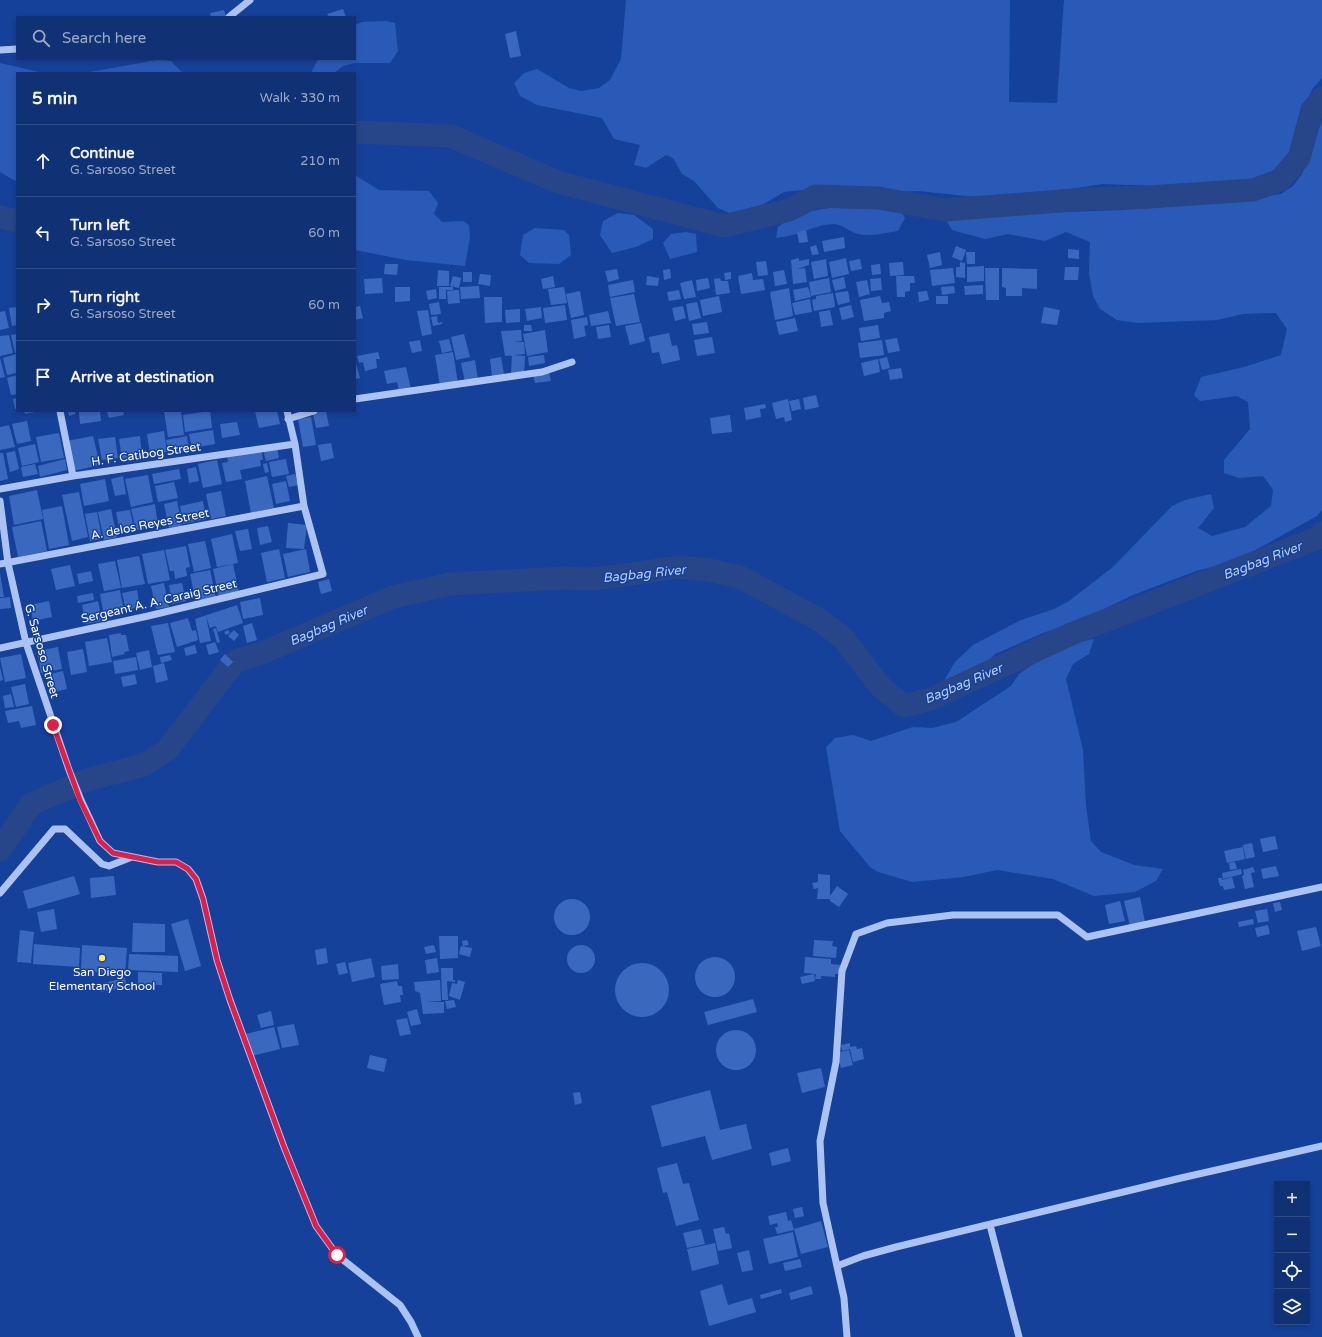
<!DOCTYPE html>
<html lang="en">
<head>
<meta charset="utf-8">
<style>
	body { margin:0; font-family:"Varela Round",sans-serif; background:#1e3d7c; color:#f1f3f6 }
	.controls { position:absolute; right:12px; bottom:12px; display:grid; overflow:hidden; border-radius:0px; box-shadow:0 2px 6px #0003 }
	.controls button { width:36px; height:36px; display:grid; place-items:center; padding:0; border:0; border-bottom:1px solid #304c86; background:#103174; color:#f1f3f6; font:20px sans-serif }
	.stop { position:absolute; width:12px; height:12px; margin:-9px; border:3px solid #e11d48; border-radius:50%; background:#fff }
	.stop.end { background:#e11d48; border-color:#fff; box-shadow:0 1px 4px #0008 }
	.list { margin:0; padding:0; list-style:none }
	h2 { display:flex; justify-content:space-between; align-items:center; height:52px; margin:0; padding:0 16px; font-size:17px }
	h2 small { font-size:13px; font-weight:400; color:#9ca9c5 }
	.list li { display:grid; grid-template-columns:26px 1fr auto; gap:12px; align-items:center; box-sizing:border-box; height:72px; padding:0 16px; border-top:1px solid #304c86 }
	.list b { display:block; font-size:15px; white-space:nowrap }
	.list p { margin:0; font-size:13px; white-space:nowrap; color:#9ca9c5 }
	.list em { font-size:13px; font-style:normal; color:#9ca9c5 }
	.icon { flex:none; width:22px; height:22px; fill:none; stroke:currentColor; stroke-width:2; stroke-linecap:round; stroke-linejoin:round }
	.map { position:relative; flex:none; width:1322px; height:1337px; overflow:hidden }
	.search { position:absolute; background:#103174; box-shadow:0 2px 6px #0003; left:16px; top:16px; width:340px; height:44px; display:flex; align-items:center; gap:10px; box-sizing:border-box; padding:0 14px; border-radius:0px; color:#9ca9c5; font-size:15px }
	.panel { position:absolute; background:#103174; box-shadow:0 2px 6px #0003; left:16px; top:72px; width:340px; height:340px; border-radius:0px }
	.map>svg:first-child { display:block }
	.green { fill:#2a5ab8 }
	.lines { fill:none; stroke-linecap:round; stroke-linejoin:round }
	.river { stroke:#264689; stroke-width:23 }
	.building { fill:#3b68bf }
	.minor { stroke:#abc3f2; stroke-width:7 }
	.route { stroke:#e11d48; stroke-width:5 }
	.poi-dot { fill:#ffe56c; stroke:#16419a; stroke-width:1.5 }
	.labels { text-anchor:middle; stroke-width:3; stroke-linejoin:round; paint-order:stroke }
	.street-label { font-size:12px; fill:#fff; stroke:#16419a }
	.poi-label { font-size:12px; fill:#fff; stroke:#16419a }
	.water-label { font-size:13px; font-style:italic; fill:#b8cef9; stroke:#16419a }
</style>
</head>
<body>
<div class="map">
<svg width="1322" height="1337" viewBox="0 0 1322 1337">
	<rect width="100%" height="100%" fill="#16419a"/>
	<path class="green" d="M626 0H1010L1009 102 1057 103 1064 0H1322V78L1313 88 1304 107 1297 136 1287 160 1278 171 1270 177 1223 186 1182 187 1103 184 1043 193 976 197 918 191 886 192 832 187 784 192 752 211 734 215 718 208 694 181 682 174 673 158 666 155 646 168 634 165 640 145 614 139 602 118 537 105 520 96 514 83 524 73 537 69 569 88 581 91 599 88 610 80 621 59Z
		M386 21 395 23 398 51 390 63H355L343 66 334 73H311L318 59H355V25L362 22Z
		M157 60 171 61 183 73H84Z
		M0 63 43 73H17V182L0 172Z
		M1322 121V510L1317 516 1234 562 1196 571 1133 595 1108 607 1095 615 1043 633 995 654 975 675 959 689 942 684 955 662 973 645 1021 620 1054 609 1069 601 1113 567 1172 506 1185 500 1211 494 1214 508 1198 528 1212 536 1245 527 1271 506 1273 490 1263 476 1239 478 1224 473V460L1250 429 1248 402 1237 396 1200 401 1194 395 1201 377 1244 367 1281 355 1287 329 1276 313 1243 314 1217 320 1137 323 1117 320 1100 309 1093 296 1089 273 1090 242 1066 232 1045 241 1008 234 985 239 952 230 947 222 956 216 1123 210 1216 203 1281 194 1293 186 1302 174Z
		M355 175 379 190 429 191 438 203 434 214 442 222 463 221 469 225 470 237 465 266 406 260 355 250Z
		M867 206 899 209 905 218 898 231C885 233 870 237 858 234 850 232 843 225 835 224 814 224 796 237 776 238L778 227C803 207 836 207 867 206Z
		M618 213 634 215 653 229V239L636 247 612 253 600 235 603 221Z
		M535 228 564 230 569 235 571 255 559 264 529 263 520 255 523 235Z
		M686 232 696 234 697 252 670 259 663 243 671 234Z
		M1094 639 1089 654 1073 664 1066 679 1083 750 1086 806 1091 841 1101 852 1119 859 1134 865 1163 869 1156 881 1135 892 1094 896 1053 879 997 870 964 877 912 882 878 872 870 867 840 831 826 747 835 738 853 735 871 741 913 727 932 728 956 722 1011 686 1019 674 1050 652 1067 644Z"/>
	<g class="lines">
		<path class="river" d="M355 132 451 136 558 182 724 226 789 210 816 196 878 198 945 210 1086 199 1149 197 1253 190 1280 180 1299 158 1312 110 1322 98
			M0 217 17 221
			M0 850 31 804 90 779 144 765 168 749 235 661 262 653 393 597 450 584 563 578 591 579 619 576 678 567 709 570 740 577 818 619 843 638 881 687 904 706 931 699 1071 634 1318 538 1322 533"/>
	</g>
	<path class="building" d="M343 9 346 17H329L327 14Z
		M224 10 226 17H211L210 13Z
		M516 31 521 56 510 58 505 34Z
		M806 230 808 242 799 243 797 232Z
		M844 237 845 248 824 252 822 241Z
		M816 245 819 254 812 255 810 247Z
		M956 246 966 250 962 261 952 257Z
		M1068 249 1079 250V259L1068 258Z
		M940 252 942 265 930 268 927 255Z
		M966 252H975V264H967Z
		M799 258V261L809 259V265L797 269 805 268 807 282 793 284 791 260Z
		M846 258 849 274 832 278 829 262Z
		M826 259 828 276 814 279 811 262Z
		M860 259 862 269 851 271 849 261Z
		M766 261 768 275 758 276 756 262Z
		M903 262 904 275 890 276 889 263Z
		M960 262 965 263V278L956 277V267H960Z
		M385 264H398L397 275 384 274Z
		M880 264 881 274 872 275 871 265Z
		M984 266V281L967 282V267Z
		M1065 267H1079L1078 280H1064Z
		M953 268 955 283 932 286 930 270Z
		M985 268H999V300H986Z
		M1002 268 1037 269V289L1022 288V296H1006V288L1002 287Z
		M617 269 619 279 608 282 605 271Z
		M670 269 671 278 664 280 663 270Z
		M438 270 449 271V286H437Z
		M784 270 787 284 775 286 773 272Z
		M463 272H472V282H463Z
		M731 272V279L725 280 724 273Z
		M752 273 753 280 763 279 765 290 741 294 738 276Z
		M480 274 491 275 490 286 478 284Z
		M453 276 461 278 459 288 450 286Z
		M553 276 555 287 543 289 541 279Z
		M647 276 659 278 658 286 646 285Z
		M896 276H914L915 283H910V291L905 292V297H897Z
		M844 277 846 288 835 291 832 280Z
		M382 278 383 293 365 294 364 279Z
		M708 278 710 288 697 291 696 280Z
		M720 278 721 281H728L730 293 716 295 714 279Z
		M829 278 831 292 811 296 809 282Z
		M881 278 882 290 871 291 870 279Z
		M633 280 635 292 610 297 608 285Z
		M692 280 696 297 684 299 680 283Z
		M867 280 870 294 859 297 856 282Z
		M983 285V294L965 295 964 286Z
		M479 286 480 298 461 299 460 287Z
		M954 286 955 293 942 295 941 287Z
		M395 287H410V301L395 302Z
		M439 287H453V290H446V299H439Z
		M564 287 567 303 551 305 548 289Z
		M808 287 811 297 795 301 793 290Z
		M789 288 793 316 775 320 770 292Z
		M436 289 437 298 428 300 426 291Z
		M457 290H459L460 303 448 304 447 291Z
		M679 290 681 299 669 301 667 292Z
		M580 291 584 315 571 318 566 294Z
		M848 291 850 302 838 305 835 293Z
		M927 291 929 300 919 302 918 292Z
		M833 293 835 307 814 311 812 300 816 299V296Z
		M634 294 640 322 616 326 610 298Z
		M719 296 722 312 703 316 700 300Z
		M880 296 882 303 889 302 891 311 884 313V318L864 321 860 300Z
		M936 296H948V304H936Z
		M484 297H502V322L485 323Z
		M810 299 812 312 795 315 792 303Z
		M439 302 441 314 431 315 429 304Z
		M697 302 701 318 689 321 686 304Z
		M565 305 567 320 545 323 543 308Z
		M851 305 854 317 842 320 839 308Z
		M360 306 363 318 355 320V307Z
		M683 306 686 318 675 321 672 308Z
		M17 307V325L12 326 9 308Z
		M541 307 542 318 527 321 525 309Z
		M1044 307 1060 310 1057 325 1041 323Z
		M520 309V322L506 323 505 310Z
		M428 310 432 334 422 336 417 311Z
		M830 310 833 325 821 327 819 312Z
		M5 311 9 328 0 330V312Z
		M608 311 611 323 591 326 589 315Z
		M437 316 438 323 442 322V324L433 326 431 317Z
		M587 317 588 325 584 326 586 336 574 339 571 320Z
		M795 318 798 331 779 335 776 322Z
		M707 322 709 333 694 335 692 324Z
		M641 323 645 341 630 345 625 326Z
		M524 325H531L532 331H524Z
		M609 325 611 337 598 339 596 327Z
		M878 325 880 338 861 341 859 328Z
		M521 330 522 341 514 342H524L525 354 505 356 501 331Z
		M545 330 548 352 527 356 523 334Z
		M669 333 672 346 677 345 680 360 662 364 659 352 652 353 649 337Z
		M17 334V353H15L11 335Z
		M464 334 470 357 456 360 451 337Z
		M9 335 13 353 0 356V336Z
		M712 337 715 353 697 356 694 340Z
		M897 338 900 351 888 353 885 340Z
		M449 339 452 351 442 353 439 341Z
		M420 340 422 351 412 353 409 342Z
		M882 340 884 355 860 358 858 343Z
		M378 352 380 359H376L377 368 365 371 363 362 359 363 357 356Z
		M453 352 458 383 440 386 435 355Z
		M16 354 17 373 7 375 3 358Z
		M512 355 525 356 524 374 511 373Z
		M544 355 545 363 529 366 528 357Z
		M501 357 504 374 492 376 490 359Z
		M887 357 890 368 882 370 879 359Z
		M0 358 5 377 0 378Z
		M878 359 880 372 864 376 861 363Z
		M355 360 360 378 355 379Z
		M475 360 478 380 465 382 461 363Z
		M406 367 411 389 399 391 397 382 387 384 384 371Z
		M901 368 903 378 890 380 888 370Z
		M549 372 551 381 535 383 533 375Z
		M17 375V394L11 395 7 378Z
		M816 395 819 407 805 410 803 398Z
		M17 398V409H15L13 399Z
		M788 399 792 420 785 422 784 417 776 419 772 403Z
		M799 399 801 409 792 411 789 401Z
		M765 404 766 408 760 409 761 417 746 420 744 408Z
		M24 411H35V412L25 414Z
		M68 411H75V414L69 416Z
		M87 411H100L101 421 80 424 79 412Z
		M123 411 124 415 109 418 107 412Z
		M164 411H181L184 435 168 437Z
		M210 411 212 428 185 432 183 415Z
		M255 411H277L280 424 259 428Z
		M326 411 329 426 316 428 313 413Z
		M730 415 732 432 712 434 710 418Z
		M311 417 316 445 303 447 298 419Z
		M27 421 31 441 17 444 12 424Z
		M237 422 240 435 222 438 220 424Z
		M9 425 15 447 0 450V427Z
		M213 430 215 444 192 448 189 434Z
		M164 431 167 452 150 455 147 434Z
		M59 433 64 458 41 462 36 437Z
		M93 436 100 465 73 471 67 441Z
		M140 436 142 457 122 459 119 439Z
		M187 436 189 451 169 455 166 440Z
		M115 437 118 458 102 460 98 439Z
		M331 443 334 458 321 461 318 445Z
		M35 444 39 462 22 466 18 448Z
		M277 447 279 458 266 461 263 450Z
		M261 449 263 460H260L261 466 240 470 242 479 226 482 222 463 228 462 227 456Z
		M15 451 19 469 10 472 6 453Z
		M0 453H3L8 479 0 481Z
		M65 459 67 470 40 477 38 466Z
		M286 459 289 474 272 477 269 462Z
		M217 460 222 484 203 488 198 464Z
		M267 463 269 472 265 473 263 464Z
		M35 464 38 474 23 477 21 467Z
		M196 467 199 481 189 483 187 469Z
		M179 469 181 479 154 484 152 474Z
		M295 474 298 485 289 487 286 476Z
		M148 475 153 502 131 507 125 479Z
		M123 476 126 494 115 496 111 479Z
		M267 476 274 508 251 513 245 481Z
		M105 479 109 501 84 506 80 484Z
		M286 481 290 501 276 504 272 484Z
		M174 482 178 498 158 502 155 486Z
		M37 490 43 519 14 525 9 496Z
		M221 491 226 516 211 519 206 494Z
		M79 492 88 537 72 541 62 495Z
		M177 501 182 526 169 528 164 504Z
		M203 501 206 519 183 524 180 506Z
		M155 504 158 526 136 530 131 509Z
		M62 506 69 545 49 549 42 510Z
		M111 509 117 537 104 540 98 512Z
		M130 510 134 529 120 532 116 512Z
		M97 512 102 539 90 541 85 514Z
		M41 521 47 551 18 557 12 527Z
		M288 523 307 525 304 549 286 548Z
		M268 526 272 542 260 545 257 528Z
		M248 529 252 549 240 551 235 531Z
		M232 534 238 563 217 567 211 539Z
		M205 541 211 568 194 572 188 544Z
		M186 546 190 567 186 568 187 576 175 579 174 571H170L165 550Z
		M279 549 285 578 267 582 261 553Z
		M306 549 310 572 288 577 283 554Z
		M164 550 170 580 148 584 142 554Z
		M139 556 145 584 122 588 117 560Z
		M115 561 121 588 104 591 98 564Z
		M233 564 239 592 219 597 213 569Z
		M70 565 75 586 56 590 51 569Z
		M210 570 216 598 196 602 190 574Z
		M91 571 93 581 79 584 77 574Z
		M0 573 4 597H0Z
		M329 579 332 591 321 594 318 582Z
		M164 583 169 607 156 609 151 586Z
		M182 583 186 601 172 604 169 585Z
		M120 590 124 612 104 616 100 594Z
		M137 590 140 607 126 610 122 593Z
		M93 593 94 600 78 603 77 596Z
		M10 597 11 608 0 609V598Z
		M260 598 263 615 243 619 240 602Z
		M49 601 52 617 33 621 30 605Z
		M98 601 102 621 86 624 82 605Z
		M237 605 243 623 218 632 216 626 210 628 206 616 211 641 200 643 195 619Z
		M188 618 192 631 196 630 198 640 177 647 170 623Z
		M168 623 175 652 158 655 151 626Z
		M252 623 257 640 247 643 243 626Z
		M216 628 220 642 217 643 213 629Z
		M228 630 230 633 226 635 224 632Z
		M234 630 239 635 234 641 228 636Z
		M121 633V635H126L129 651 124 652 125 654 112 657 109 635Z
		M107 638 112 662 89 666 85 642Z
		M215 642 219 652 209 655 206 645Z
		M195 645 197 653 186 656 184 648Z
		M58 647 62 669 41 673 37 651Z
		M83 649 87 672 71 675 67 652Z
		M149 650 152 667 140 670 136 653Z
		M21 654 26 678 5 682 0 658Z
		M225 654 233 662 228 667 220 660Z
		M170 655 172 660 161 663 160 657Z
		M136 657 138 670 115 674 113 661Z
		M164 663 168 680 156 683 153 666Z
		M0 667 3 680 0 681Z
		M63 671 67 689 50 693 46 675Z
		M135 674 137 684 123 687 121 677Z
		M25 684 29 704 16 707 11 687Z
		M11 694 14 707 5 708 3 696Z
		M32 706 36 725 21 728 19 721 8 723 5 711Z
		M1275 836 1278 849 1263 852 1260 839Z
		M1252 843 1255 857 1246 859 1243 845Z
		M1243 847 1245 859 1227 863 1224 851Z
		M1235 862 1237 869 1230 870 1229 863Z
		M1276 866 1279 876 1263 879 1261 869Z
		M1253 867 1255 872 1251 873 1254 887 1245 889 1242 876 1244 875 1243 870Z
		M1241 869 1242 874 1223 879 1222 873Z
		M818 874 830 875V899H817L818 888 814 889 812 883 818 882Z
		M74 876 80 894 28 909 23 891Z
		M114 876 116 895 91 898 90 878Z
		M1232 877 1235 888 1224 890 1223 886H1220L1218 878H1222V880Z
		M837 886 848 894 839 907 830 901V896Z
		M1140 897 1145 922 1130 926 1124 901Z
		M554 917a18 18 0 1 1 36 0a18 18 0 1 1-36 0Z
		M1120 901 1125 921 1109 924 1105 905Z
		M1280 902 1282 910 1275 912 1273 903Z
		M54 909 57 929 41 932 37 912Z
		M1267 909 1269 921 1258 923 1255 911Z
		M188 919 201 966 185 971 171 924Z
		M1253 919 1254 924 1239 927 1238 922Z
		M133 923 165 924V952H132Z
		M1268 925 1270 934 1257 937 1255 928Z
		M1316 927 1321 946 1302 951 1297 931Z
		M20 930 34 932 31 963 17 962Z
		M439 936H458V958L440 959Z
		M467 940 469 945 463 946 462 941Z
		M814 940 833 941 832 946 837 947 836 958 813 956Z
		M34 944 80 948 79 967 33 964Z
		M567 959a14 14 0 1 1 28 0a14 14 0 1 1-28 0Z
		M82 945 127 948 125 974 81 971Z
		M434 945 436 952 426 954 424 947Z
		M461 946 472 948 470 957 459 954Z
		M326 948 328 963 317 965 315 950Z
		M129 954 178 956V972L128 970Z
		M695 977a20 20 0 1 1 40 0a20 20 0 1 1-40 0Z
		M805 957 831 959V964L841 965V974H835V977L821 976V979H815L816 974 804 973Z
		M371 958 375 977 352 982 348 963Z
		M437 958 439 972 427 974 425 960Z
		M345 962 348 973 339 975 336 964Z
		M615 990a27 27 0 1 1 54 0a27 27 0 1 1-54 0Z
		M398 964 399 979 382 980 381 966Z
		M441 968H453V980H455V982L447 981 448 1000H442Z
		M138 972 162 973V985L138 984Z
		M814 974 815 981 802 984 800 977Z
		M125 978 127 987 100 992 99 984Z
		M440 980 441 1001 425 1002H444V1013L423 1014 420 993 415 991 414 982Z
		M458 980 465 982 460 1000 449 996 452 983 457 984Z
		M397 981 398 986H402L403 995H400L401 1002 384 1005 380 984Z
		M753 999 757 1012 708 1025 704 1012Z
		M454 1000 456 1007 447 1009 445 1001Z
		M417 1009 421 1024 411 1026 407 1012Z
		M271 1011 274 1025 261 1028 257 1015Z
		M407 1018 411 1034 400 1036 396 1020Z
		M294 1024 299 1045 282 1048 277 1027Z
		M274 1027 280 1049 252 1056 246 1034Z
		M716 1050a20 20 0 1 1 40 0a20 20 0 1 1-40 0Z
		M850 1043V1047L856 1046 857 1049 862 1048 864 1059 853 1062 850 1049 842 1051 841 1045Z
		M849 1050 853 1065 841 1068 837 1053Z
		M370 1055 387 1059 384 1072 367 1068Z
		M821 1068 825 1087 802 1093 797 1073Z
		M710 1090 720 1130 746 1124 752 1149 712 1160 705 1136 662 1147 651 1106Z
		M580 1092 582 1103 575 1105 573 1093Z
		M788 1148 791 1161 772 1166 769 1153Z
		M677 1163 683 1184 689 1183 699 1220 676 1226 667 1192 663 1193 657 1168Z
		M802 1207 804 1216 795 1218 793 1209Z
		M786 1212 788 1221 791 1220 794 1230 777 1234 775 1227H778L777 1223 770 1225 768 1216Z
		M821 1221 828 1247 801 1254 794 1229Z
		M724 1227 726 1234 729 1233 732 1248 718 1251 713 1229Z
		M701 1229 705 1244 687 1248 683 1233Z
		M793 1232 798 1257 769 1264 763 1239Z
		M715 1243 719 1264 692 1271 687 1249Z
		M749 1250 753 1270 742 1272 737 1253Z
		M800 1259 802 1267 785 1271 783 1263Z
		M722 1284 728 1305 752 1298 756 1312 709 1326 700 1291Z
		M811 1286 813 1294 791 1300 789 1293Z
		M781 1289 782 1293 761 1299 760 1295Z"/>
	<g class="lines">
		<path class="minor" d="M229 17 250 0
			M0 50 17 49
			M355 399 542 372 572 362
			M60 411 73 476
			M288 419 314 411
			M0 489 73 476 295 444
			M0 501 8 563 26 643 69 770 81 800 100 841 113 853 158 862H176L188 869 196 879 203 899 217 960 230 1000 284 1147 316 1226 337 1255 400 1305 411 1322 418 1337
			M0 564 304 506
			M0 648 148 616 323 574 304 506 295 444 287 411
			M0 893 54 829H65L102 864 109 866 132 857
			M990 1225 1019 1337
			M837 1266 863 1256 896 1247 1181 1178 1322 1146
			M847 1337 844 1298 823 1203 820 1141 836 1062 842 971 856 934 887 923 953 915H1058L1087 937 1322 887"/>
	</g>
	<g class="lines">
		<path class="route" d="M53 725 80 800 100 841 113 853 158 862H176L188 869 196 879 203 899 217 960 230 1000 284 1147 316 1226 337 1255"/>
	</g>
	<circle class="poi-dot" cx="102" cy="958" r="4"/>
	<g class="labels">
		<g class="street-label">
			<text transform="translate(146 454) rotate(-8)" y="4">H. F. Catibog Street</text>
			<text transform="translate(150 524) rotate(-11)" y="4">A. delos Reyes Street</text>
			<text transform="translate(159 601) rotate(-13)" y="4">Sergeant A. A. Caraig Street</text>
			<text transform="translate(42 651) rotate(74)" y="4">G. Sarsoso Street</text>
		</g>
		<g class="poi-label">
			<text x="102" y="976">San Diego<tspan x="102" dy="14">Elementary School</tspan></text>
		</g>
		<g class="water-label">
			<text transform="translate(1262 560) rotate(-21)" y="5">Bagbag River</text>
			<text transform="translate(644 573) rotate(-6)" y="5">Bagbag River</text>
			<text transform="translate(328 625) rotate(-23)" y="5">Bagbag River</text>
			<text transform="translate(963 683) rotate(-23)" y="5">Bagbag River</text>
		</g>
	</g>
</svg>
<div class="controls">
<button>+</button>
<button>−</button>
<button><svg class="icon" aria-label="locate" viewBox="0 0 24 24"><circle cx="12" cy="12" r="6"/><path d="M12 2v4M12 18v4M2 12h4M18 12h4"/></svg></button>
<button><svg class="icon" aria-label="layers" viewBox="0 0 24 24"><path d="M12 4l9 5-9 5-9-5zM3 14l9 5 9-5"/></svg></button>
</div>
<div class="stop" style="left:337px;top:1255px"></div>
<div class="stop end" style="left:53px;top:725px"></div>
<div class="search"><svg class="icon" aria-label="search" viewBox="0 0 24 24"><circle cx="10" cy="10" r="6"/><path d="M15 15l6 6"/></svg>Search here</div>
<section class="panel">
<h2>5 min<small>Walk · 330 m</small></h2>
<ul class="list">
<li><svg class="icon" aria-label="ahead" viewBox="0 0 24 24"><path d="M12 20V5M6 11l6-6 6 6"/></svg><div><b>Continue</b><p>G. Sarsoso Street</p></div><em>210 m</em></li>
<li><svg class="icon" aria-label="left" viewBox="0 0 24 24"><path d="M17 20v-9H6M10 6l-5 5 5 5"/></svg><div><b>Turn left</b><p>G. Sarsoso Street</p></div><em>60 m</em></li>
<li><svg class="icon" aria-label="right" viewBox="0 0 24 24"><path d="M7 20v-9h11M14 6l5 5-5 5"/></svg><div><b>Turn right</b><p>G. Sarsoso Street</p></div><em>60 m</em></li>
<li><svg class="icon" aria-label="arrive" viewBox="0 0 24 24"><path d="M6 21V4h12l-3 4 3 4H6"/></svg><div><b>Arrive at destination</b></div></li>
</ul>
</section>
</div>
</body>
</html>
